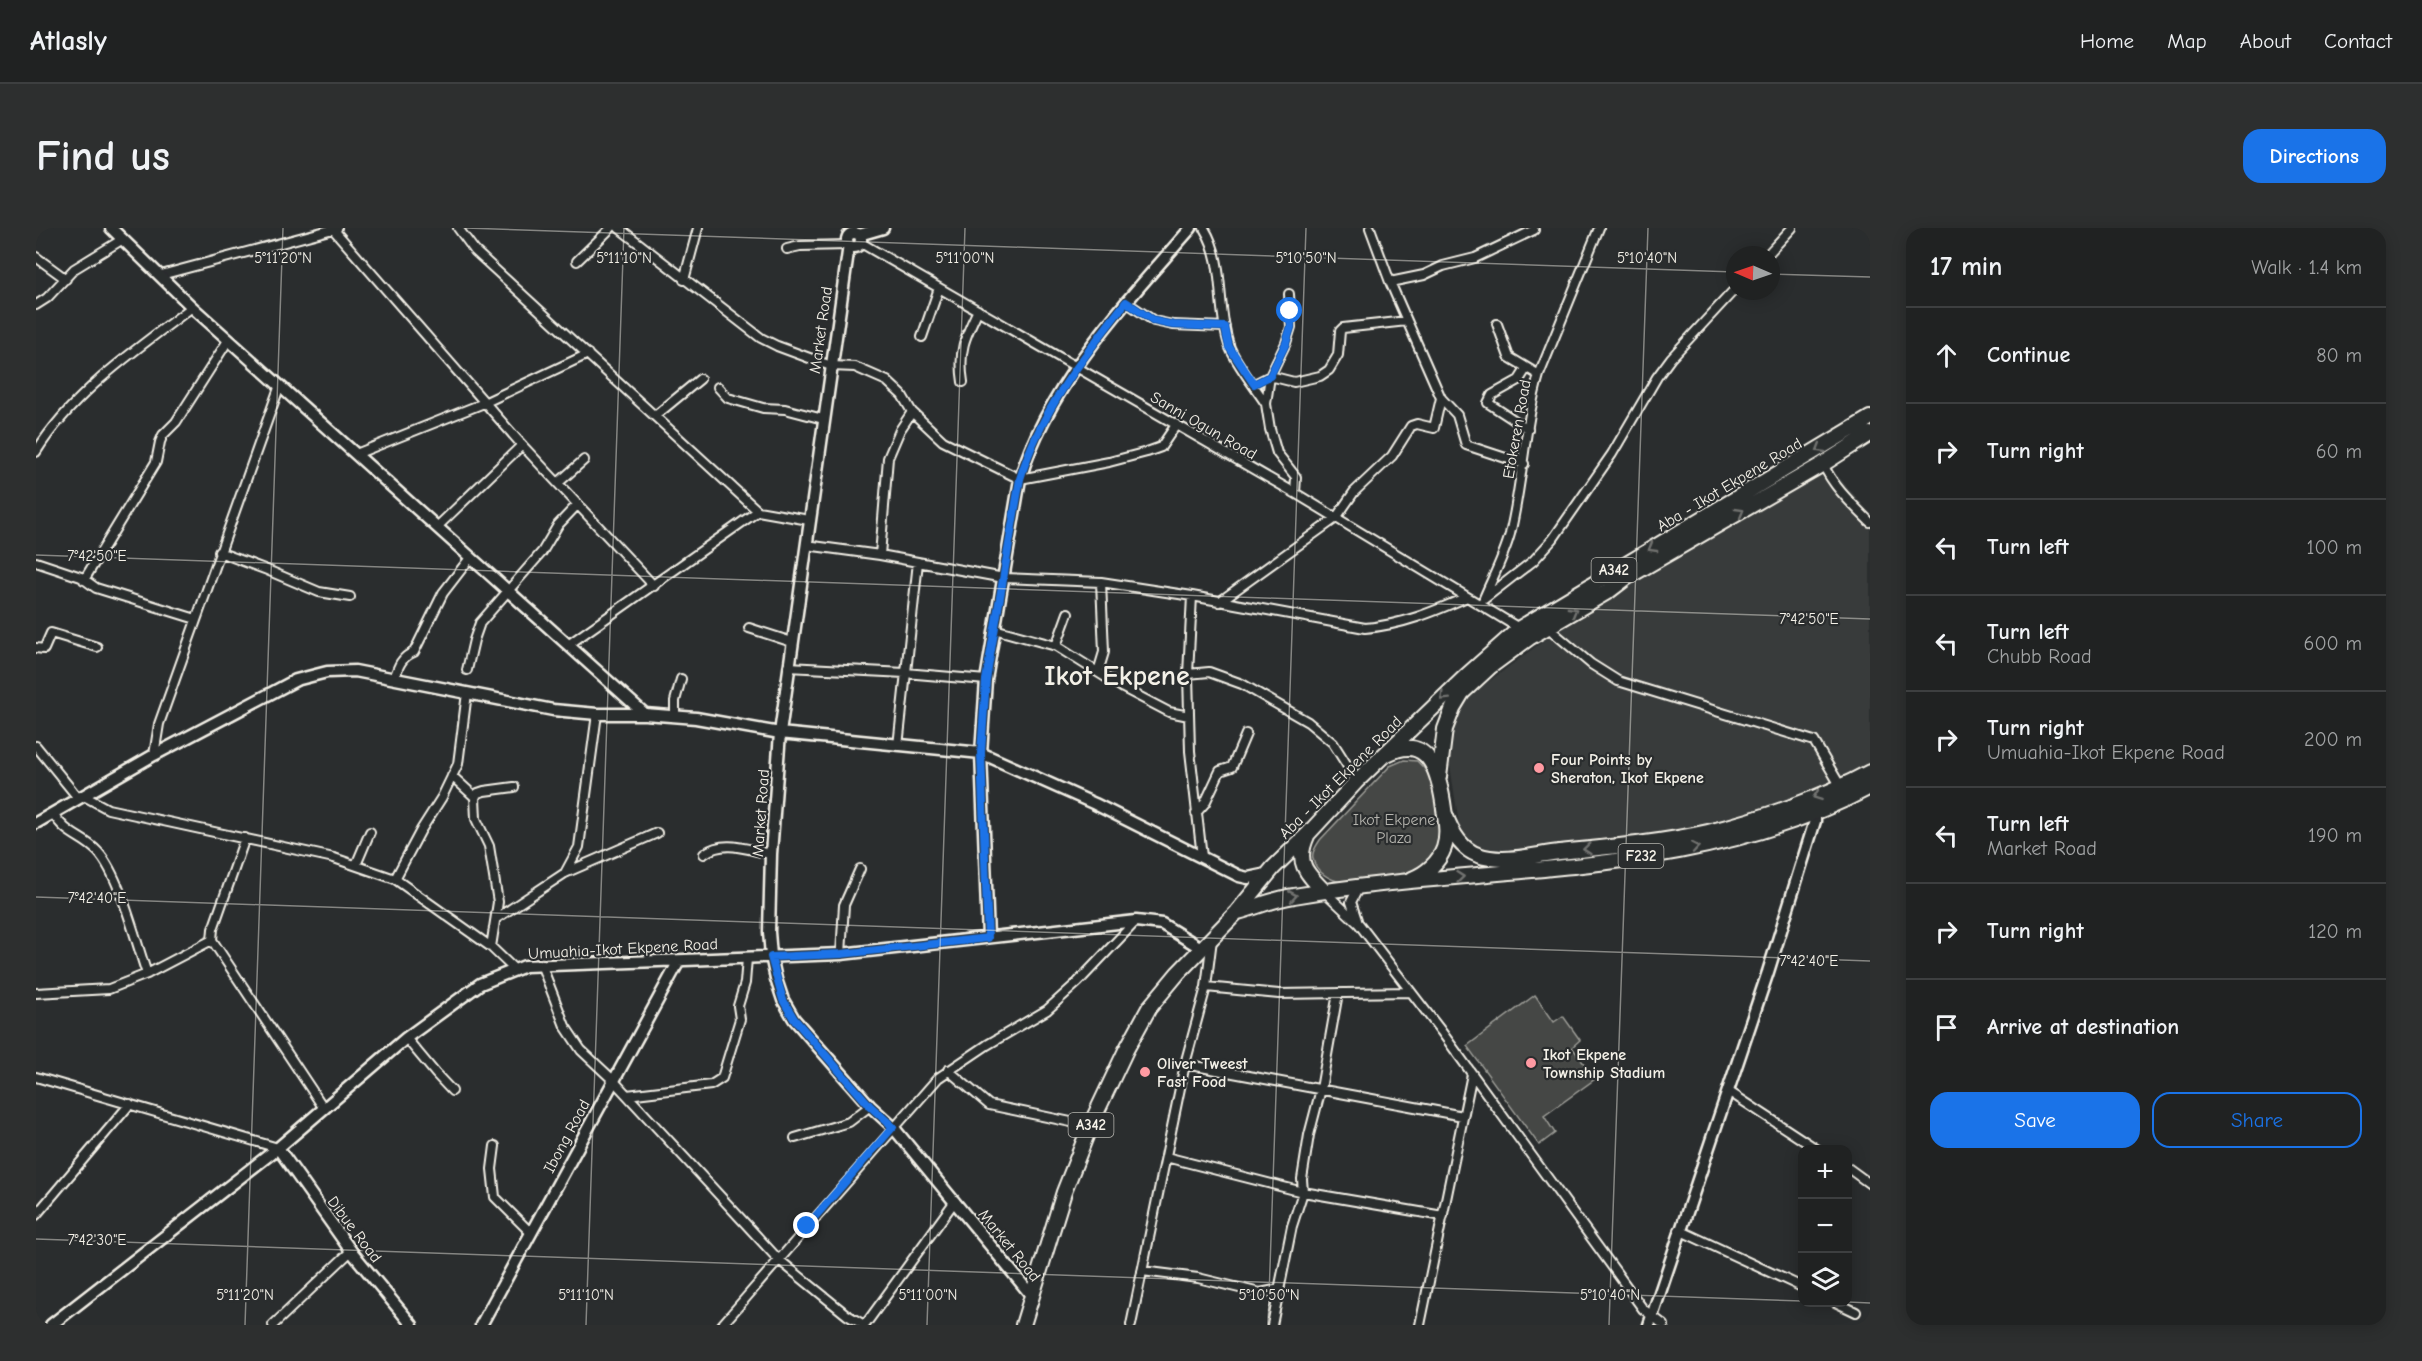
<!DOCTYPE html>
<html lang="en">
<head>
<meta charset="utf-8">
<style>
	body { margin:0; font-family:"Comic Neue",sans-serif; background:#2d2f2f; color:#f1f3f6 }
	.controls { position:absolute; right:18px; bottom:18px; display:grid; overflow:hidden; border-radius:12px; box-shadow:0 3px 15px #0003 }
	.controls button { width:54px; height:54px; display:grid; place-items:center; padding:0; border:0; border-bottom:2px solid #3d3f40; background:#202222; color:#f1f3f6; font:30px sans-serif }
	.compass { position:absolute; left:1690px; top:18px; width:54px; height:54px; border-radius:50%; background:#202222; box-shadow:0 3px 15px #0003; rotate:272deg }
	.stop { position:absolute; width:18px; height:18px; margin:-14px; border:4px solid #1a73e8; border-radius:50%; background:#fff }
	.stop.end { background:#1a73e8; border-color:#fff; box-shadow:0 2px 6px #0008 }
	.list { margin:0; padding:0; list-style:none }
	h2 { display:flex; justify-content:space-between; align-items:center; height:78px; margin:0; padding:0 24px; font-size:26px }
	h2 small { font-size:20px; font-weight:400; color:#a2a4a5 }
	.list li { display:grid; grid-template-columns:39px 1fr auto; gap:18px; align-items:center; box-sizing:border-box; height:96px; padding:0 24px; border-top:2px solid #3d3f40 }
	.list b { display:block; font-size:22px; white-space:nowrap }
	.list p { margin:0; font-size:20px; white-space:nowrap; color:#a2a4a5 }
	.list em { font-size:20px; font-style:normal; color:#a2a4a5 }
	.actions { display:flex; gap:12px; padding:18px 24px }
	.actions a { flex:1; padding:14px 0; border:2px solid #1a73e8; border-radius:18px; text-align:center; font-size:21px; color:#1a73e8 }
	.actions .main { background:#1a73e8; color:#fff }
	.icon { flex:none; width:33px; height:33px; fill:none; stroke:currentColor; stroke-width:2; stroke-linecap:round; stroke-linejoin:round }
	.map { position:relative; flex:none; width:1834px; height:1097px; overflow:hidden; border-radius:18px }
	header { display:flex; align-items:center; gap:36px; box-sizing:border-box; height:84px; padding:0 30px; background:#202222; border-bottom:2px solid #3d3f40 }
	header strong { font-size:28px }
	nav { display:flex; gap:33px; margin-inline-start:auto; font-size:21px }
	.intro { display:flex; align-items:center; justify-content:space-between; box-sizing:border-box; height:144px; padding:0 36px }
	h1 { margin:0; font-size:42px }
	.button { padding:15px 27px; border-radius:18px; background:#1a73e8; color:#fff; font-size:21px; font-weight:700 }
	main { display:flex; gap:36px; padding:0 36px }
	aside { flex:1; background:#202222; border-radius:18px; box-shadow:0 3px 15px #0003 }
	.map>svg:first-child { display:block }
	.built { fill:#373a3a }
	.green { fill:#444645; stroke:#9c9c96; stroke-width:1.5 }
	.lines { fill:none; stroke-linecap:round; stroke-linejoin:round }
	.street-casing { stroke:#f4f1e8; stroke-width:12 }
	.secondary-casing { stroke:#f4f1e8; stroke-width:15 }
	.highway-casing { stroke:#f4f1e8; stroke-width:18 }
	.street { stroke:#2a2d2e; stroke-width:8 }
	.secondary { stroke:#2a2d2e; stroke-width:10 }
	.highway { stroke:#2a2d2e; stroke-width:14 }
	.oneway { stroke:#71726f }
	.route { stroke:#1a73e8; stroke-width:8 }
	.ticks { fill:none; stroke:#f4f1e8; stroke-width:1.5; stroke-opacity:0.45 }
	.poi-dot { fill:#ff9aa2; stroke:#2a2d2e; stroke-width:2 }
	.labels { text-anchor:middle; stroke-width:4.5; stroke-linejoin:round; paint-order:stroke }
	.shield { fill:#2a2d2e; stroke:#b7b6b0; stroke-width:1.5 }
	.shield-label { font-size:15px; font-weight:bold; fill:#f4f1e8 }
	.street-label { font-size:16px; fill:#f4f1e8; stroke:#2a2d2e }
	.poi-label { font-size:16px; font-weight:bold; fill:#f4f1e8; stroke:#2a2d2e; text-anchor:start }
	.park-label { font-size:16px; fill:#b6b5af; stroke:#2a2d2e }
	.town-label { font-size:28px; font-weight:bold; fill:#f4f1e8; stroke:#2a2d2e }
	.ticks-label { font-size:15px; text-anchor:middle; fill:#f4f1e8; stroke:#2a2d2e; stroke-width:4.5; stroke-linejoin:round; paint-order:stroke }
</style>
</head>
<body>
<header>
<strong>Atlasly</strong>
<nav><a>Home</a><a>Map</a><a>About</a><a>Contact</a></nav>
</header>
<div class="intro"><h1>Find us</h1><a class="button">Directions</a></div>
<main>
<div class="map">
<svg width="1834" height="1097" viewBox="0 0 1834 1097">
	<rect width="100%" height="100%" fill="#2a2d2e"/>
	<filter id="ink" filterUnits="userSpaceOnUse"><feTurbulence type="fractalNoise" baseFrequency=".0167" numOctaves="2"/><feDisplacementMap in="SourceGraphic" scale="12" xChannelSelector="R" yChannelSelector="G"/><feConvolveMatrix kernelMatrix="1 2 1 2 8 2 1 2 1" color-interpolation-filters="sRGB"/></filter>
	<g filter="url(#ink)">
		<path class="built" d="M1794 239 1834 285V539L1777 565 1706 589 1636 606 1460 626 1441 620 1430 609 1423 596 1413 531 1418 493 1426 477 1436 466 1530 396Z"/>
		<path class="green" d="M1368 532 1381 533C1398 549 1399 560 1402 582 1403 589 1405 598 1405 605 1402 652 1340 650 1307 654 1295 653 1279 644 1277 630 1275 624 1281 617 1284 612L1354 538Z
			M1499 767 1518 794 1527 788 1544 812 1536 819 1559 851 1508 888 1519 905 1503 917 1431 818Z"/>
		<g class="lines">
			<defs>
				<path id="street" d="M422 0 439 23 722 283 773 292
					M583 0 725 110 741 118 795 138 819 139 851 153 866 167 876 184 907 213 984 251 1073 234 1111 224 1125 219 1140 197
					M1168 0C1190 36 1180 78 1193 117 1197 131 1221 162 1230 176
					M1334 0 1354 54 1405 170 1421 187 1430 217 1488 236
					M297 1 486 217 618 358
					M825 15 1259 265 1486 402
					M751 21 764 18 813 17
					M1731 27 1756 0
					M0 29 30 51
					M541 33 575 0
					M125 47 301 0
					M648 52 662 0
					M1354 54 1388 47 1407 38 1439 30 1498 2
					M1253 66 1255 99 1250 115 1234 148 1230 176 1234 201 1241 225 1260 249 1259 265
					M1090 74 1118 93 1137 97 1189 99
					M0 77 11 70 38 41 87 11
					M1461 96 1473 129 1503 147
					M886 109 903 60
					M1490 141 1483 152 1456 167 1452 175 1492 201
					M927 154C922 123 929 109 942 82
					M1218 156 1234 148 1258 154 1284 148 1293 142 1302 127 1304 103 1307 100 1371 93
					M682 159 692 170 727 180 749 181 787 191
					M619 188 664 151
					M0 224C38 163 100 122 156 79
					M320 226 448 175 552 126
					M1787 236C1798 260 1816 276 1834 294
					M522 255 548 232
					M402 298 486 217
					M770 317 844 327 968 350 1065 354 1156 368 1329 400C1366 397 1397 384 1431 369
					M183 324 231 342 283 364 314 369
					M844 327 852 230 864 202 876 184
					M0 334 45 349 60 360 160 391
					M48 352 120 234 124 214 127 207 140 194 193 111
					M1156 368 1152 446 1154 523 1166 629
					M1448 370C1457 349 1468 328 1474 306 1487 253 1488 198 1503 147L1563 0
					M1448 371 1497 333 1517 311 1576 226 1621 149 1635 130 1699 61
					M1183 374 1300 290 1318 264 1356 228 1375 198 1381 196 1398 200 1405 170
					M1510 398 1555 436 1582 453 1778 513 1805 559
					M713 400 756 414
					M958 401 1020 418 1087 460 1133 484 1153 488
					M532 417 722 283
					M1020 418 1032 385
					M0 420 8 421 15 405 61 419
					M752 439 869 445 950 452
					M431 442 438 412 444 395 506 324 522 297 542 276
					M1062 444 1068 424 1065 354
					M1152 446 1173 444 1206 456 1272 494 1297 515 1321 553
					M358 451C362 439 365 429 378 424L407 365 434 330
					M639 489V473L645 451
					M0 518 43 571
					M862 518 882 334
					M118 527 123 496 244 157
					M416 548 439 569
					M48 568 72 581 298 630 359 651 455 719 479 742
					M17 585C30 608 46 607 62 624 84 648 100 714 111 746
					M1160 585 1169 575 1184 543 1196 539 1210 506
					M209 610 177 701 176 712 287 879
					M668 626C688 611 712 622 735 626
					M320 637 334 604
					M529 645 543 619 561 486
					M359 651 385 602 406 569 422 536 431 465
					M1289 664 1323 696 1405 803 1607 1081 1628 1097
					M461 690 529 645 621 605
					M1321 692 1315 674 1323 659
					M455 719 462 674 453 618 440 591 439 569 442 565 448 563 478 559
					M805 726 808 677 824 641
					M505 736 529 798 545 822 577 852 742 1031 811 1087 828 1097
					M1170 759 1243 766 1375 764
					M0 765 73 761 111 746 176 712
					M370 810 400 846 416 863
					M1149 836 1427 888
					M912 842 953 877 1054 898
					M0 849 242 920
					M1692 863 1782 922
					M591 867 675 857 686 850 704 791 702 778 709 755 711 730
					M759 910 813 894 834 878
					M459 918 456 941 459 969 495 1005
					M1130 929 1267 964 1407 988
					M1812 940 1834 956
					M0 987 94 876
					M1643 1002 1766 1059
					M1106 1043 1162 1050 1224 1065 1244 1061
					M1799 1074 1820 1084
					M237 1097 315 1023
					M686 1097 902 850 951 817 1011 782 1042 754 1100 693
					M829 1097 919 973
					M1095 1097 1149 836 1170 759 1176 711
					M1236 1097 1256 998 1267 964 1266 951 1273 907 1285 861 1302 765
					M1384 1097 1436 846"/>
				<path id="secondary" d="M75 0 156 79 609 486
					M811 12a7 7 0 1 1 14 0a7 7 0 1 1-14 0Z
					M823 7 847 0
					M813 17 744 505 735 626 733 704 735 728 740 751 747 772 758 791 834 878 857 899 995 1067
					M0 595 118 527 260 452 291 444 319 443 517 482 561 486H609L660 490 744 505 945 525 1059 576 1203 648 1212 650 1231 646
					M952 709 945 525 950 452 984 251C1012 156 1090 74 1155 0
					M242 920 315 1023 376 1097
					M15 1097 242 920 370 810 444 756 489 738 805 726 1100 693 1126 696 1165 720
					M445 1097 643 733
					M1613 1097 1732 744 1779 593V583"/>
				<path id="highway" d="M1351 526C1392 505 1402 543 1407 574 1409 589 1413 606 1408 620 1403 634 1390 646 1376 651
					M1403 549 1409 501 1417 480 1426 465 1455 438 1493 410 1573 363 1590 350 1787 236 1834 206
					M1409 586C1415 603 1424 621 1442 627 1466 636 1498 627 1523 624 1573 619 1623 615 1672 604 1725 591 1786 570 1834 544
					M1271 608C1259 634 1270 645 1288 663
					M1202 684C1221 679 1237 671 1258 668 1450 635 1658 653 1834 559
					M987 1097 1028 964 1054 898 1090 822 1113 780 1142 745 1201 684 1237 640 1272 606 1321 553 1430 448 1484 400 1834 190"/>
			</defs>
			<use href="#street" class="street-casing"/>
			<use href="#secondary" class="secondary-casing"/>
			<use href="#highway" class="highway-casing"/>
			<use href="#street" class="street"/>
			<use href="#secondary" class="secondary"/>
			<use href="#highway" class="highway"/>
		</g>
		<defs><path id="oneway-chevron" d="M-2-3.5L2.5 0L-2 3.5" fill="none" stroke-width="1.6" stroke-linecap="round" stroke-linejoin="round" transform="scale(1.5)"/></defs>
		<g class="oneway">
			<use href="#oneway-chevron" transform="translate(1784 221) rotate(149)"/>
			<use href="#oneway-chevron" transform="translate(1704 284) rotate(-30)"/>
			<use href="#oneway-chevron" transform="translate(1616 320) rotate(150)"/>
			<use href="#oneway-chevron" transform="translate(1537 383) rotate(-30)"/>
			<use href="#oneway-chevron" transform="translate(1408 469) rotate(135)"/>
			<use href="#oneway-chevron" transform="translate(1781 568) rotate(160)"/>
			<use href="#oneway-chevron" transform="translate(1659 619) rotate(-10)"/>
			<use href="#oneway-chevron" transform="translate(1551 621) rotate(174)"/>
			<use href="#oneway-chevron" transform="translate(1424 649) rotate(-6)"/>
			<use href="#oneway-chevron" transform="translate(1257 668) rotate(-10)"/>
		</g>
	</g>
	<g class="lines" filter="url(#ink)">
		<path class="route" d="M771 998 857 899 834 878 758 791 747 772 735 729 805 726 952 710 945 525 950 452 984 251C1004 184 1047 129 1090 74L1118 93 1137 97 1189 99 1193 119 1218 156 1234 148 1250 115 1255 99 1254 83"/>
	</g>
	<path class="ticks" d="M430 0 1699 44M1735 46 1834 49M0 327 1834 391M0 669 1834 733M0 1011 1766 1073M1812 1074 1834 1075M209 1097 247 0M550 1097 588 0M891 1097 929 0M1232 1097 1270 0M1573 1097 1612 0"/>
	<g class="poi-dot">
		<circle cx="1503" cy="540" r="6"/>
		<circle cx="1495" cy="835" r="6"/>
		<circle cx="1109" cy="844" r="6"/>
	</g>
	<g class="labels">
		<g class="shield">
			<rect x="1555.5" y="330" width="45" height="24" rx="4.5"/>
			<rect x="1582.5" y="616" width="45" height="24" rx="4.5"/>
			<rect x="1032.5" y="885" width="45" height="24" rx="4.5"/>
		</g>
		<g class="shield-label">
			<text x="1578" y="347">A342</text>
			<text x="1605" y="633">F232</text>
			<text x="1055" y="902">A342</text>
		</g>
		<g class="street-label">
			<text transform="translate(784 102) rotate(-82)" y="6">Market Road</text>
			<text transform="translate(1168 197) rotate(30)" y="6">Sanni Ogun Road</text>
			<text transform="translate(1480 201) rotate(-80)" y="6">Etokeren Road</text>
			<text transform="translate(1693 256) rotate(-31)" y="6">Aba - Ikot Ekpene Road</text>
			<text transform="translate(1304 549) rotate(-45)" y="6">Aba - Ikot Ekpene Road</text>
			<text transform="translate(724 585) rotate(-86)" y="6">Market Road</text>
			<text transform="translate(587 720) rotate(-3)" y="6">Umuahia-Ikot Ekpene Road</text>
			<text transform="translate(530 908) rotate(-62)" y="6">Ibong Road</text>
			<text transform="translate(319 1001) rotate(53)" y="6">Dibue Road</text>
			<text transform="translate(974 1017) rotate(51)" y="6">Market Road</text>
		</g>
		<g class="poi-label">
			<text x="1515" y="537">Four Points by<tspan x="1515" dy="18">Sheraton, Ikot Ekpene</tspan></text>
			<text x="1507" y="832">Ikot Ekpene<tspan x="1507" dy="18">Township Stadium</tspan></text>
			<text x="1121" y="841">Oliver Tweest<tspan x="1121" dy="18">Fast Food</tspan></text>
		</g>
		<g class="park-label">
			<text x="1358" y="597">Ikot Ekpene<tspan x="1358" dy="18">Plaza</tspan></text>
		</g>
		<g class="town-label">
			<text x="1081" y="457">Ikot Ekpene</text>
		</g>
	</g>
	<g class="ticks-label">
		<text x="247" y="35">5°11'20"N</text>
		<text x="588" y="35">5°11'10"N</text>
		<text x="929" y="35">5°11'00"N</text>
		<text x="1270" y="35">5°10'50"N</text>
		<text x="1611" y="35">5°10'40"N</text>
		<text x="61" y="333">7°42'50"E</text>
		<text x="1773" y="396">7°42'50"E</text>
		<text x="61" y="675">7°42'40"E</text>
		<text x="1773" y="738">7°42'40"E</text>
		<text x="61" y="1017">7°42'30"E</text>
		<text x="209" y="1072">5°11'20"N</text>
		<text x="550" y="1072">5°11'10"N</text>
		<text x="892" y="1072">5°11'00"N</text>
		<text x="1233" y="1072">5°10'50"N</text>
		<text x="1574" y="1072">5°10'40"N</text>
	</g>
</svg>
<div class="controls">
<button>+</button>
<button>−</button>
<button><svg class="icon" aria-label="layers" viewBox="0 0 24 24"><path d="M12 4l9 5-9 5-9-5zM3 14l9 5 9-5"/></svg></button>
</div>
<svg class="compass" viewBox="-18 -18 36 36"><path d="M0-13l5 13h-10z" fill="#e53935"/><path d="M0 13l5-13h-10z" fill="#a2a4a5"/></svg>
<div class="stop" style="left:1254px;top:83px"></div>
<div class="stop end" style="left:771px;top:998px"></div>
</div>
<aside>
<h2>17 min<small>Walk · 1.4 km</small></h2>
<ul class="list">
<li><svg class="icon" aria-label="ahead" viewBox="0 0 24 24"><path d="M12 20V5M6 11l6-6 6 6"/></svg><div><b>Continue</b></div><em>80 m</em></li>
<li><svg class="icon" aria-label="right" viewBox="0 0 24 24"><path d="M7 20v-9h11M14 6l5 5-5 5"/></svg><div><b>Turn right</b></div><em>60 m</em></li>
<li><svg class="icon" aria-label="left" viewBox="0 0 24 24"><path d="M17 20v-9H6M10 6l-5 5 5 5"/></svg><div><b>Turn left</b></div><em>100 m</em></li>
<li><svg class="icon" aria-label="left" viewBox="0 0 24 24"><path d="M17 20v-9H6M10 6l-5 5 5 5"/></svg><div><b>Turn left</b><p>Chubb Road</p></div><em>600 m</em></li>
<li><svg class="icon" aria-label="right" viewBox="0 0 24 24"><path d="M7 20v-9h11M14 6l5 5-5 5"/></svg><div><b>Turn right</b><p>Umuahia-Ikot Ekpene Road</p></div><em>200 m</em></li>
<li><svg class="icon" aria-label="left" viewBox="0 0 24 24"><path d="M17 20v-9H6M10 6l-5 5 5 5"/></svg><div><b>Turn left</b><p>Market Road</p></div><em>190 m</em></li>
<li><svg class="icon" aria-label="right" viewBox="0 0 24 24"><path d="M7 20v-9h11M14 6l5 5-5 5"/></svg><div><b>Turn right</b></div><em>120 m</em></li>
<li><svg class="icon" aria-label="arrive" viewBox="0 0 24 24"><path d="M6 21V4h12l-3 4 3 4H6"/></svg><div><b>Arrive at destination</b></div></li>
</ul>
<div class="actions"><a class="main">Save</a><a>Share</a></div>
</aside>
</main>
</body>
</html>
